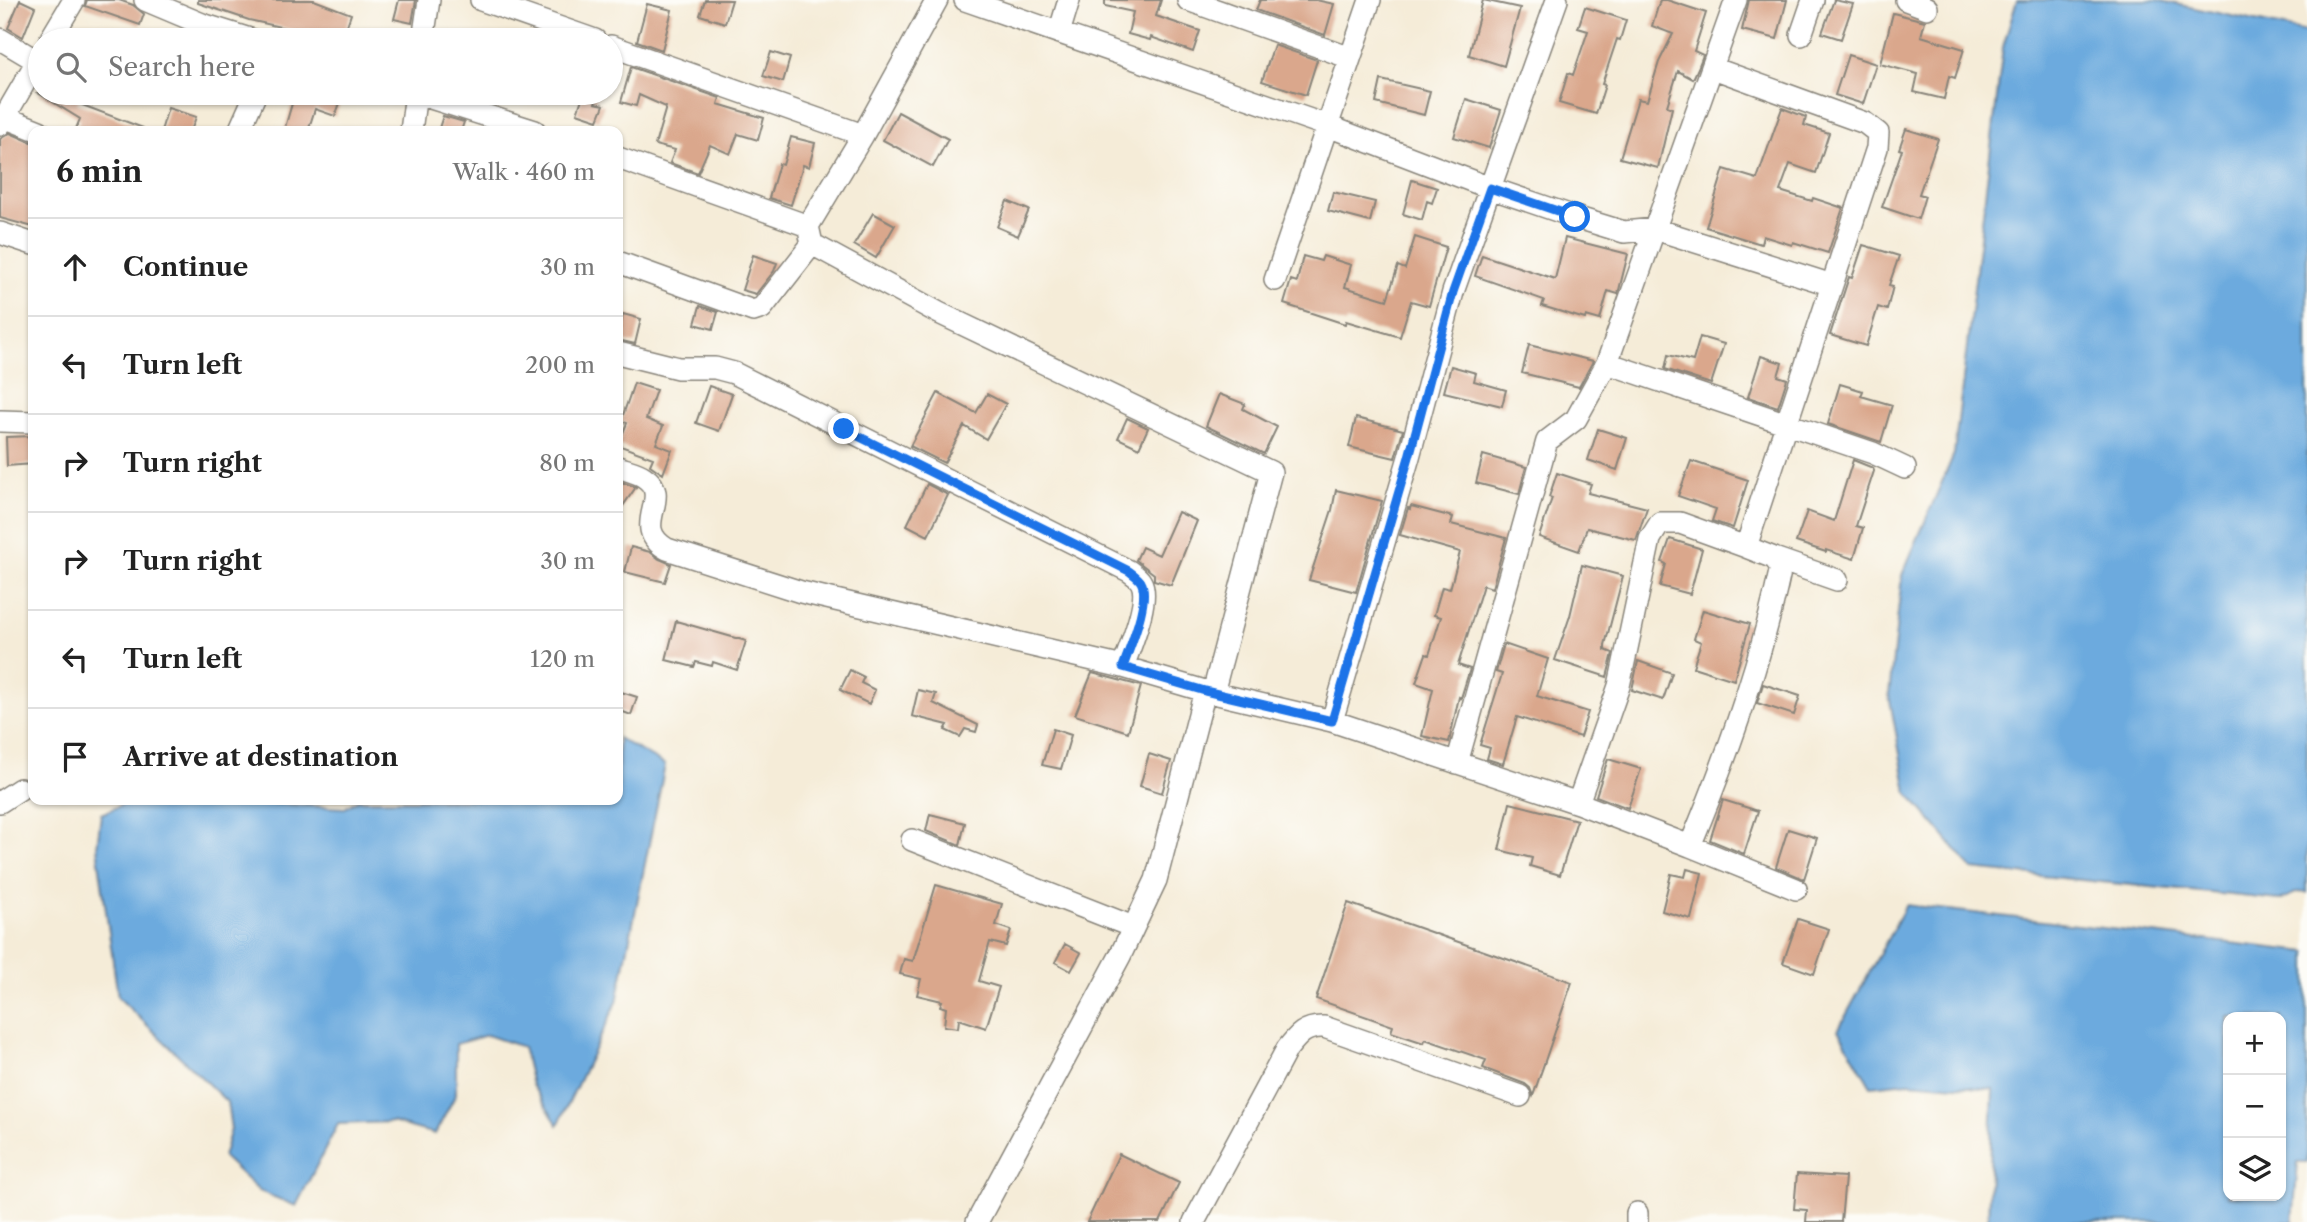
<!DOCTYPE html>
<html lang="en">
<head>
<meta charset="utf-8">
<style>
	body { margin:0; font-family:"Libre Caslon Text",serif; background:#f2f2f2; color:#222 }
	.controls { position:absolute; right:21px; bottom:21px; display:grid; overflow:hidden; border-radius:14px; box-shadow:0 2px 5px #0004 }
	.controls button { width:63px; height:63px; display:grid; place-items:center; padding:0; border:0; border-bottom:2px solid #e0e0e0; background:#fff; color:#222; font:35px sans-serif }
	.stop { position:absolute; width:21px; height:21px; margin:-16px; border:5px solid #1a73e8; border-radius:50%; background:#fff }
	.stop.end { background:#1a73e8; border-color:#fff; box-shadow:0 2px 7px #0008 }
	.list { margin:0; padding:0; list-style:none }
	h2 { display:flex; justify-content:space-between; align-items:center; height:91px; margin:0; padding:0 28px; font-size:30px }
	h2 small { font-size:23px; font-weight:400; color:#767676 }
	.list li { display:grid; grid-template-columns:46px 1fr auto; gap:21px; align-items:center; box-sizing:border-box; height:98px; padding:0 28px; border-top:2px solid #e0e0e0 }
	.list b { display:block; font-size:26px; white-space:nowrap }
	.list em { font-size:23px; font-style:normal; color:#767676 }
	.icon { flex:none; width:38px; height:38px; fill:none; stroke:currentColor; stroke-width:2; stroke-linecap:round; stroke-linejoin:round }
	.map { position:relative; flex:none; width:2307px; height:1222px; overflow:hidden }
	.search { position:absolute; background:#fff; box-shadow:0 2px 5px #0004; left:28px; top:28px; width:595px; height:77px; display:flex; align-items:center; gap:18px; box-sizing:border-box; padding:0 24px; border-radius:38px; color:#767676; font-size:26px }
	.panel { position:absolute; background:#fff; box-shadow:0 2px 5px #0004; left:28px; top:126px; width:595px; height:679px; border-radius:14px }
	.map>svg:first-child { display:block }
	.water { fill:#6caade; stroke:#44637d; stroke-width:2; fill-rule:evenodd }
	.building { fill:#daa78c }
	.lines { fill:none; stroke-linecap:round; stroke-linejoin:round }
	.minor-casing { stroke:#88847a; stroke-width:24 }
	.minor { stroke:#fff; stroke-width:21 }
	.route { stroke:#1a73e8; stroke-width:9 }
</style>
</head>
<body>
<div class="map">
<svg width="2307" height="1222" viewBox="0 0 2307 1222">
	<rect width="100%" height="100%" fill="#fdfcf7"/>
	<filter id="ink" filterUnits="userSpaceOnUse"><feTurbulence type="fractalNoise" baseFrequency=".0143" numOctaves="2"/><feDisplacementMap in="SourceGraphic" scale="14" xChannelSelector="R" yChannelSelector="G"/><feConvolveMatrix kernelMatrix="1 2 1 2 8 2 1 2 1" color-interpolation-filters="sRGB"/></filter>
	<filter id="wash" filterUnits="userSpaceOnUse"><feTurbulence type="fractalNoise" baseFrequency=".00686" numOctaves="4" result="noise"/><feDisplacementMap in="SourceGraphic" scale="28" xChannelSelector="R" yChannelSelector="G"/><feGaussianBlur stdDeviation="1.57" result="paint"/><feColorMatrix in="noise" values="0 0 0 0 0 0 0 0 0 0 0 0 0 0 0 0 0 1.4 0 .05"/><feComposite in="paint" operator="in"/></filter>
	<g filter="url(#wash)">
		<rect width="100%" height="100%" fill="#f5ecd8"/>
		<path class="water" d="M2017 0H2157L2307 32V893L2298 892 2280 900 1972 869 1907 792 1889 695 1902 575 1954 454 2003 47Z
			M618 738 665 765 617 1002 558 1125 532 1085 523 1047 487 1035 456 1044V1094L435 1134 392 1122 338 1124 296 1206 259 1191 223 1157 231 1129 227 1102 118 997 97 847 101 814 133 800H259L265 803 345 808 357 800H618Z
			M1906 905 2307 952V1162H2298L2293 1222H1988L1993 1089 1909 1082 1871 1086 1838 1030ZM2281 1017V1196H2228V1017Z"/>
		<g id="blocks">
			<path class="building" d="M20 0 35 7 23 37 8 28Z
				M87 0H119L133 5 144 14 140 25 85 6Z
				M198 0H314L351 14 342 40 318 34 316 40H301L292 38 294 30 249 20 198 3Z
				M399 0H416L412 23 394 19Z
				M705 0H732L725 23 700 15Z
				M1105 0H1161L1156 16 1200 31 1193 52 1151 37 1150 40 1128 34 1133 12 1105 6Z
				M1260 0H1316L1334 4 1325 35 1256 10Z
				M1483 0 1520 8 1504 66 1469 55Z
				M1660 0H1667L1706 13 1694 51 1703 55 1698 68 1693 79 1678 71 1667 106 1672 108 1658 168 1620 158 1638 99 1647 101 1659 62 1673 34 1652 26Z
				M1749 0H1787L1777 39 1742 30Z
				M1834 0 1853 4 1841 39 1822 33Z
				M647 4 672 10 662 50 637 41Z
				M1585 7 1626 20 1620 40 1617 39 1602 84 1605 85 1596 114 1559 103 1568 73 1573 75 1588 31 1578 28Z
				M1893 13 1925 21 1921 36 1964 49 1955 78 1949 76 1944 99 1914 92 1918 74 1880 64Z
				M1274 45 1317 60 1306 95 1262 81Z
				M771 52 790 58 783 82 763 76Z
				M1848 55 1876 64 1863 104 1835 95Z
				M631 67 720 98 718 104 764 118 758 140 738 134 730 154 710 145 698 173 670 163 675 150 655 145 666 107 639 95 636 106 621 102Z
				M1381 80 1430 91 1424 115 1376 103Z
				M38 93H83L77 103 143 128V131H75L80 119Z
				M277 93H344L335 116 315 109 308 131H284L293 100Z
				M584 93H598L595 103 604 105 598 120 577 113Z
				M1466 99 1501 110 1489 148 1454 137Z
				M168 108 196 117 191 131H161Z
				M1782 108 1806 117 1804 125 1829 133 1816 173 1790 164 1780 191 1812 201 1813 198 1843 208 1828 253 1793 242 1792 245 1763 236 1761 244 1706 227 1724 169 1757 179Z
				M898 112 948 139 933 167 883 140Z
				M443 116 464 122 461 131H438Z
				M1906 129 1938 139 1919 194 1925 196 1918 219 1882 207 1902 150 1899 149Z
				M10 133 33 143V227L0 218V139Z
				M791 137 815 143 809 167 803 165 791 205 769 198 779 164 783 165Z
				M1412 180 1437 188 1432 203 1427 201 1422 220 1403 214Z
				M1333 192 1375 202 1370 222 1328 211Z
				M1007 201 1029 210 1018 236 997 227Z
				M873 213 895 225 876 258 854 245Z
				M1415 237 1446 247 1429 306 1411 301 1400 337 1346 321 1345 324 1284 304 1291 280 1297 282 1303 256 1321 261 1323 256 1351 265 1345 287 1387 300 1398 266 1405 269Z
				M1565 238 1628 254 1618 294 1608 291 1600 320 1586 316 1585 319 1542 306 1544 300 1475 276 1482 255 1555 279Z
				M1863 245 1899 256 1889 285 1893 286 1887 310 1878 307 1866 346 1830 335 1849 277 1852 278Z
				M753 255 777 263 774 271 756 294 742 290Z
				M700 306 718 312 713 329 695 324Z
				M623 314 641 319 635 344 618 340Z
				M1700 337 1724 344 1711 384 1665 369 1668 355 1693 361Z
				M1529 345 1593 361 1579 387 1522 373Z
				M1761 356 1782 363 1778 376 1787 379 1778 407 1748 397Z
				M1451 366 1476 373 1474 381 1506 390 1502 406 1444 392Z
				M634 383 656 390 646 419 663 426 656 444 672 450 663 474 650 465 653 458 618 445 627 423 621 421Z
				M1840 384 1863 391 1861 396 1892 405 1881 442 1828 424Z
				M709 386 732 394 719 431 696 423Z
				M938 393 976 413 987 394 1006 404 986 439 964 426 944 463 910 446Z
				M1219 394 1245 404 1243 409 1277 427 1264 454 1206 426Z
				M1127 418 1148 428 1139 448 1118 438Z
				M1356 418 1403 430 1395 458 1349 447Z
				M1598 429 1627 438 1617 470 1588 460Z
				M33 436V464L7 466 6 437Z
				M1483 455 1526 467 1519 494 1476 483Z
				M1853 460 1873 468 1874 471 1856 526 1863 528 1854 559 1826 550V552L1796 542 1807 511 1834 521Z
				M1691 461 1748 480 1733 528 1712 521 1716 509 1678 496Z
				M1557 473 1591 484 1588 493 1647 508 1636 540 1587 528 1579 551 1539 537 1552 498 1549 497Z
				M618 481 636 487 618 513Z
				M927 484 948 495 928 536 907 525Z
				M1336 490 1382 501 1356 592 1309 580 1332 510Z
				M1411 506 1453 517 1451 524 1506 538 1492 588 1483 585 1458 665 1470 669 1461 698 1459 697 1449 742 1422 736 1433 689 1416 683 1426 654 1429 655 1441 617 1434 615 1442 587 1450 589 1460 552 1400 535 1408 508 1410 509Z
				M1178 512 1197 521 1171 585 1154 580V574L1136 560 1142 547 1159 555Z
				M1670 539 1702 549 1690 594 1660 586 1666 564 1662 562Z
				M631 547 650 552 659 559 671 564 665 582 625 572Z
				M1582 565 1623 576 1605 645V650L1613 653 1607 677 1555 660 1570 616Z
				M1703 610 1750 624 1734 680 1693 667 1701 642 1694 639Z
				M676 621 746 641 737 670 713 662 712 666 696 662 694 667 666 660Z
				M1504 644 1548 659 1537 696 1588 712 1580 737 1517 717 1503 764 1487 759 1490 748 1480 745 1502 674 1496 672Z
				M1638 661 1672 673 1663 700 1632 690Z
				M850 670 864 677 861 683 875 690 869 704 840 690Z
				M1092 673 1141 686 1128 732 1075 715Z
				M1763 684 1800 696 1794 715 1757 703Z
				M918 690 936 694 933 703 978 725 976 732 965 729 960 737 945 730 948 725 912 716Z
				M618 691 637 697 631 715 618 710Z
				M1053 729 1071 735 1061 769 1042 765Z
				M1149 754 1171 761 1162 793 1140 786Z
				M1608 759 1641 769 1628 808 1596 796Z
				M1723 800 1758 811 1744 854 1710 840Z
				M1510 803 1577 820 1560 875 1530 866 1532 858 1499 850Z
				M930 814 965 823 960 845 926 831Z
				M1788 829 1817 838 1804 879 1776 867Z
				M1687 869 1702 873 1691 919 1662 911 1671 874 1685 877Z
				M936 885 1002 904 996 925 1011 930 1006 946 990 942 979 981 999 987 986 1028 959 1019 958 1028 944 1026 946 1008 940 1006 942 1001 917 995 921 979 900 974 904 959 913 961Z
				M1348 903 1572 982 1533 1096 1530 1088 1525 1084 1483 1068 1486 1060 1425 1039 1424 1043 1391 1032 1393 1026 1316 999Z
				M1798 919 1829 929 1814 974 1783 963Z
				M1065 944 1081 953 1071 971 1055 962Z
				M1119 1154 1179 1183 1160 1222H1087Z
				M1797 1174 1845 1177 1841 1222H1806L1807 1210 1794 1209Z"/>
		</g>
	</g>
	<g filter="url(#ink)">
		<use href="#blocks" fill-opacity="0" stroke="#88847a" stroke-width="2"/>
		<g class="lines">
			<defs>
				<path id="minor" d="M145 0 202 24 253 40
					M481 0 595 40
					M937 0 863 135 808 226 812 244 939 313 1271 472 1213 693
					M965 0 1328 126 1490 188 1575 217 1624 232 1655 229 1832 285
					M1188 0 1345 56
					M1736 0 1607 363 1873 453 1905 468
					M1906 0 1927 8
					M1059 33 1069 0
					M1801 35 1813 0
					M0 39 37 61
					M50 40 74 0
					M423 40 429 0
					M611 46 863 135
					M415 93 535 131
					M4 117 39 131
					M0 125 40 56
					M239 131 256 93
					M411 131 416 93
					M618 158 808 226
					M0 233 33 244
					M618 262 753 311 762 308 812 244
					M1275 280 1370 0
					M618 353 678 368H715L734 373 1129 571C1133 574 1139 578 1141 582 1151 599 1129 649 1123 667
					M0 421 33 422
					M618 467C626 470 637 472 644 477 675 497 628 526 667 549L801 592 1123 667 1205 691 1332 721 1578 803 1690 846C1726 760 1762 658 1781 567L1774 558 1746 547
					M1774 558 1837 580
					M1332 721 1409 457 1453 292 1557 0
					M1457 763 1547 441 1576 419 1607 363
					M0 802 20 789
					M1578 803 1619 686 1650 539 1660 523H1680L1746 547 1877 148 1878 133 1865 123 1713 68
					M912 840 1133 927
					M1690 846 1796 889
					M977 1222 1120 956 1156 880 1205 691
					M1194 1222 1287 1049C1298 1035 1305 1026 1324 1027L1520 1096
					M1637 1222V1213"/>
			</defs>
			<use href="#minor" class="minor-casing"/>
			<use href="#minor" class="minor"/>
		</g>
	</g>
	<g class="lines" filter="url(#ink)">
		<path class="route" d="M844 429 1129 571C1133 574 1139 578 1141 582 1151 599 1129 649 1123 667L1205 691 1332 721 1409 457 1453 292 1490 188 1575 217"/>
	</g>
</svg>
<div class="controls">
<button>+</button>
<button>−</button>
<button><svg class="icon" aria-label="layers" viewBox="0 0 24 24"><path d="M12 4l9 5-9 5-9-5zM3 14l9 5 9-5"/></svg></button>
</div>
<div class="stop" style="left:1575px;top:217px"></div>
<div class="stop end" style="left:844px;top:429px"></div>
<div class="search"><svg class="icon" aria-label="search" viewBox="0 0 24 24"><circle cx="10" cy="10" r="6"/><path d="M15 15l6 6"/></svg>Search here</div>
<section class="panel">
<h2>6 min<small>Walk · 460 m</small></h2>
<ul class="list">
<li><svg class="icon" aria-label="ahead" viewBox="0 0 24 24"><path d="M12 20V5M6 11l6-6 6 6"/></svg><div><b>Continue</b></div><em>30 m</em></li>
<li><svg class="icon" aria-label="left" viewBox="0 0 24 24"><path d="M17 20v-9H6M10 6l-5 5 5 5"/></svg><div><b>Turn left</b></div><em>200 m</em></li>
<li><svg class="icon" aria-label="right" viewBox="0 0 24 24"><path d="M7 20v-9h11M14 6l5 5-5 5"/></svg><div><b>Turn right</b></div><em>80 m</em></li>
<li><svg class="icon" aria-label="right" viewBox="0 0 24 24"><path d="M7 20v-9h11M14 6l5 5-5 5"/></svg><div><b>Turn right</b></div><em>30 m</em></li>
<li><svg class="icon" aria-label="left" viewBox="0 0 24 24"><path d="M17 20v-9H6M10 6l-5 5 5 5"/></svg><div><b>Turn left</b></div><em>120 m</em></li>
<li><svg class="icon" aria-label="arrive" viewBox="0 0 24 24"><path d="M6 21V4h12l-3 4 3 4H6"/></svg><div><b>Arrive at destination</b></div></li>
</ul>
</section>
</div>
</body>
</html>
